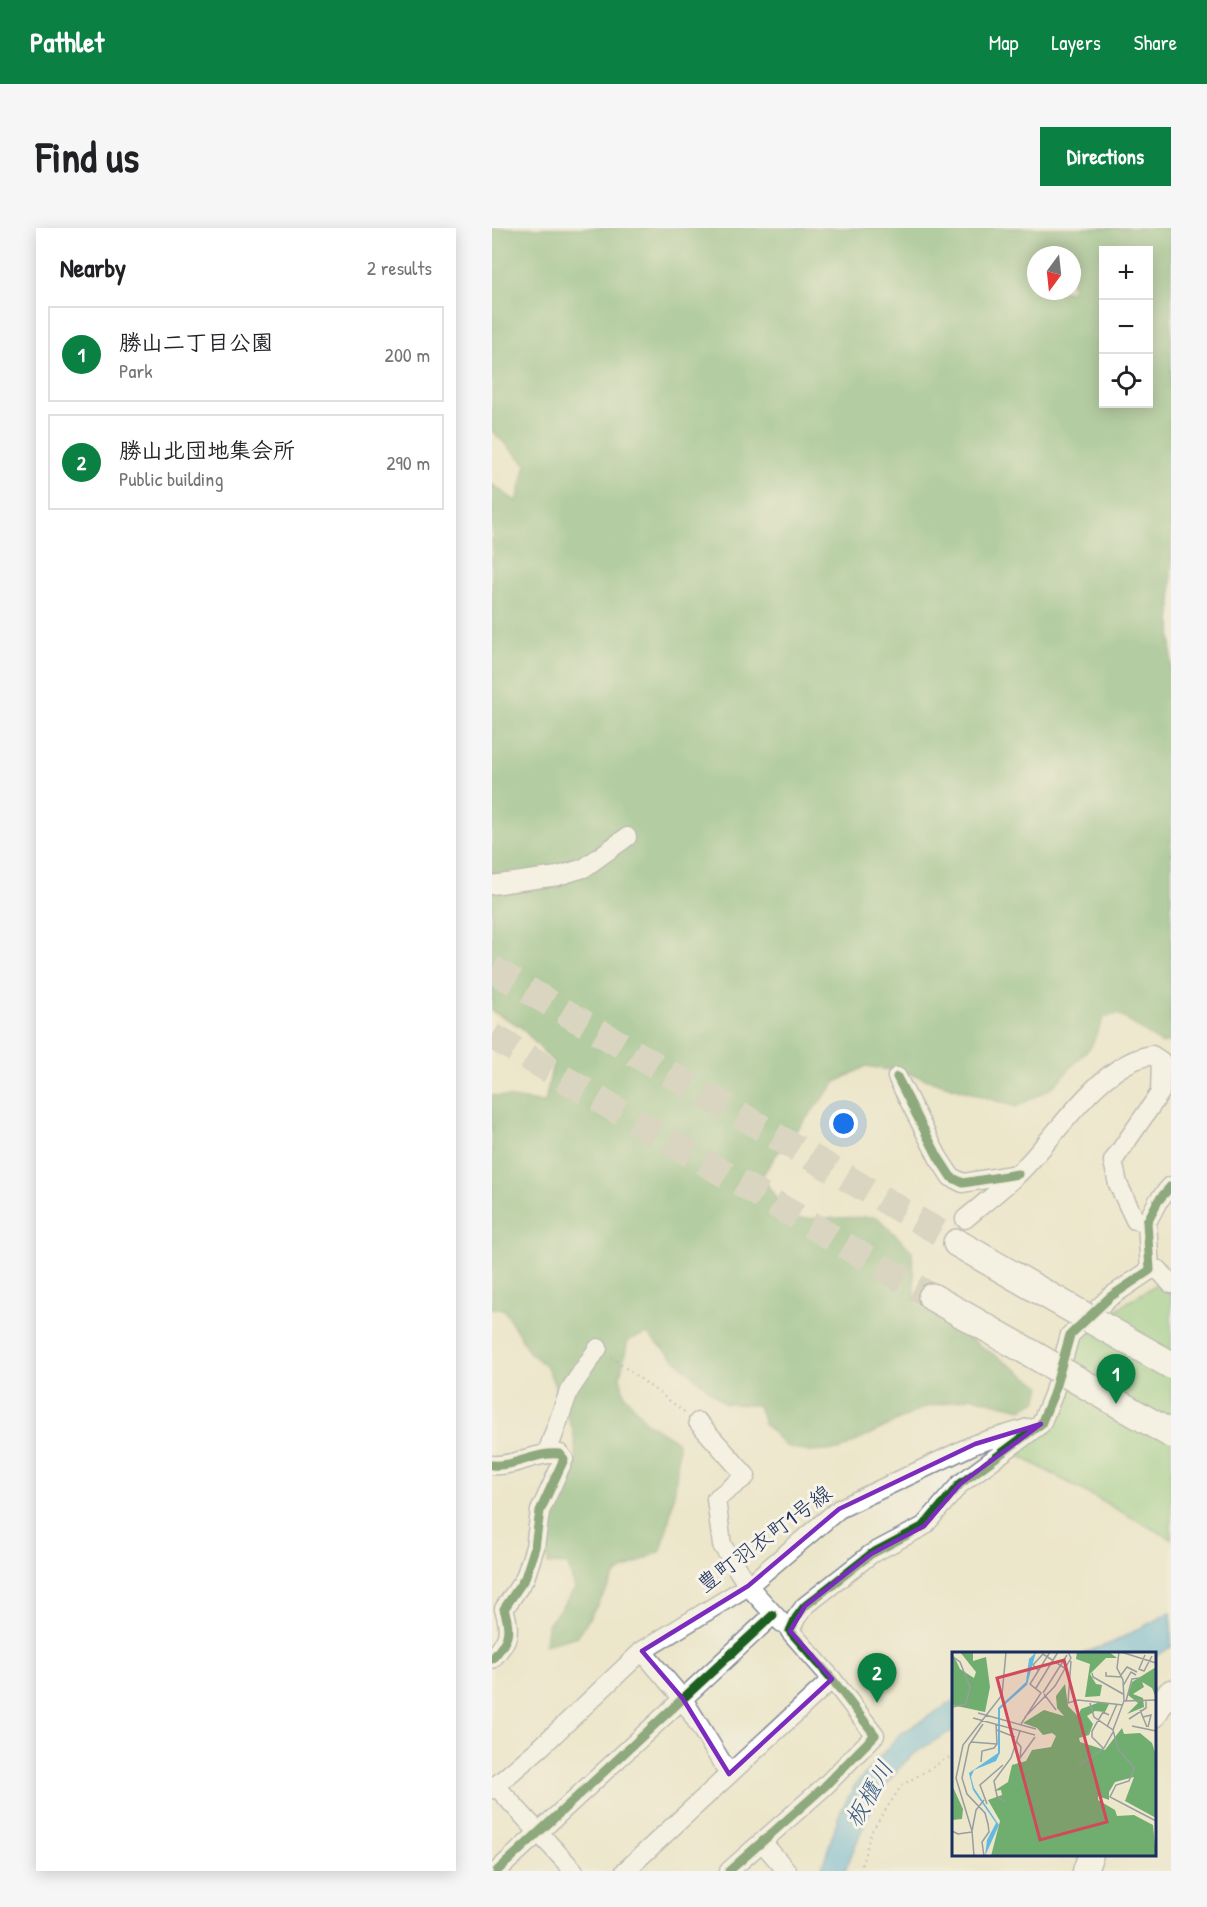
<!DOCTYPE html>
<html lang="en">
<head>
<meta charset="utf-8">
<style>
	body { margin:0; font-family:"Patrick Hand","Klee One",sans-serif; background:#f6f6f6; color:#202124 }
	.controls { position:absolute; right:18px; top:18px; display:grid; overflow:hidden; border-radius:0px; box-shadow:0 3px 15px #0003 }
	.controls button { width:54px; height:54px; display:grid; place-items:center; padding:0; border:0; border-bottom:2px solid #e0e0e0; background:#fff; color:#202124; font:30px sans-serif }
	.compass { position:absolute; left:535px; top:18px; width:54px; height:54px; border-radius:50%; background:#fff; box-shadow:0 3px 15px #0003; rotate:195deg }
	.you { position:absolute; left:352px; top:896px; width:21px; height:21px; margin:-15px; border:4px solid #fff; border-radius:50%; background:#1a73e8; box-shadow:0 0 0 9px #1a73e833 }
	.badge { display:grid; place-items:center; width:39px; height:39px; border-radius:50%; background:#0b8043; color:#fff; font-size:20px; font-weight:700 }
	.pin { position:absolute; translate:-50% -50px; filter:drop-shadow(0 2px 3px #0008) }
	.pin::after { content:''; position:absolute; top:32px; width:21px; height:18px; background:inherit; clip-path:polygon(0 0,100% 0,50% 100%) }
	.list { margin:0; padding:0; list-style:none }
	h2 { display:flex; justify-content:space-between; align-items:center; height:78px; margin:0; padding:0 24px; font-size:26px }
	h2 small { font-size:20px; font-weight:400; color:#757577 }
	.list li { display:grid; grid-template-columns:39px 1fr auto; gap:18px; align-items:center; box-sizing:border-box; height:96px; margin:0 12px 12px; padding:0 12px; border:2px solid #e0e0e0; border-radius:0px }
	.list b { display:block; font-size:22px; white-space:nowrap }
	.list p { margin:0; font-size:20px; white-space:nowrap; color:#757577 }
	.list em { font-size:20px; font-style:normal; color:#757577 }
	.icon { flex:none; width:33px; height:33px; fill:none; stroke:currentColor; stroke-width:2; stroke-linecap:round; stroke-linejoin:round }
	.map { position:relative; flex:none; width:679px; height:1643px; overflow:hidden; border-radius:0px }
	header { display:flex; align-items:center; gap:36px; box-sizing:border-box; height:84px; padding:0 30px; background:#0b8043; color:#fff }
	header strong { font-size:28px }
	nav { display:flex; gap:33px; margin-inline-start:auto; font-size:21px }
	.intro { display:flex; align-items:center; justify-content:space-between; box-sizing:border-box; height:144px; padding:0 36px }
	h1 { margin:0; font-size:42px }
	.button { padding:15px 27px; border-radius:0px; background:#0b8043; color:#fff; font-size:21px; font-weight:700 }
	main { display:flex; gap:36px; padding:0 36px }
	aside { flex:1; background:#fff; border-radius:0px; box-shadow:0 3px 15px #0003 }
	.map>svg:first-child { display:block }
	.green { fill:#8aca81; stroke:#527c70; stroke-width:1.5 }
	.forest { fill:#6fae6f; stroke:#456e66; stroke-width:1.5; fill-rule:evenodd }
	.water { fill:#65b8e0; stroke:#40749f; stroke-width:1.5 }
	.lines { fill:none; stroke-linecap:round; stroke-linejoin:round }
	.highway-tunnel { stroke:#c2c1b5; stroke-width:27; stroke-dasharray:27 14; stroke-linecap:butt }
	.minor-casing { stroke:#848a94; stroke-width:21 }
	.major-casing { stroke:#848a94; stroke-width:27 }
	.highway-casing { stroke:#848a94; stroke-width:30 }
	.path { stroke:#848a94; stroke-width:2; stroke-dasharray:1.5 4.5; stroke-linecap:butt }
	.minor { stroke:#fff; stroke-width:18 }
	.major { stroke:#fff; stroke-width:24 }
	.highway { stroke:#fff; stroke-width:27 }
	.highway-bridge-casing { stroke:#848a94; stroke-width:30; stroke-linecap:butt }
	.highway-bridge { stroke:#fff; stroke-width:27 }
	.cycleway-casing { stroke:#f7f3e8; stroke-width:13 }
	.cycleway { stroke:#1b5e20; stroke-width:9 }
	.marked { fill:none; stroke:#7b2cbf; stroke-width:4.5; stroke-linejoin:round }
	.labels { text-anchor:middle; stroke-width:6; stroke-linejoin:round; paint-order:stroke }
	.street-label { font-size:22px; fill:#1b2f5e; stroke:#f7f3e8 }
	.water-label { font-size:24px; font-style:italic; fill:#315885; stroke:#f7f3e8 }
	.inset-road { fill:none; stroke:#989d9f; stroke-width:1.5 }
	.view { fill:#d1495b; fill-opacity:0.15; stroke:#d1495b; stroke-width:3 }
	.inset-edge { fill:none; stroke:#1b2f5e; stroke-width:3 }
</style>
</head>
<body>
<header>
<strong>Pathlet</strong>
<nav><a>Map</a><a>Layers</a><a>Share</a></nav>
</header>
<div class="intro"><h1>Find us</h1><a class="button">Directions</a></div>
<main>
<aside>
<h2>Nearby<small>2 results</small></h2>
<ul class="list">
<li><span class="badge">1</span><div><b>勝山二丁目公園</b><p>Park</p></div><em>200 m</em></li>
<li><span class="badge">2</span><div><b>勝山北団地集会所</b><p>Public building</p></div><em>290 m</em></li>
</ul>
</aside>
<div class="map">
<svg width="679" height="1643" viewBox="0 0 679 1643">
	<rect width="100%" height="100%" fill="#f7f3e8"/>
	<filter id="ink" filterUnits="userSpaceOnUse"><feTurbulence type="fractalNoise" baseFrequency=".0167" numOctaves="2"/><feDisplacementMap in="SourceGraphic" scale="12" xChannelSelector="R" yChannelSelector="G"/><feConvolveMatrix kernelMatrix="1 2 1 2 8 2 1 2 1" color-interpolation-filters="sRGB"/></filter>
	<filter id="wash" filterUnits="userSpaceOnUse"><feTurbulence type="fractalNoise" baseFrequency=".008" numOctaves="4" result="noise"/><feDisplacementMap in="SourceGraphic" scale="24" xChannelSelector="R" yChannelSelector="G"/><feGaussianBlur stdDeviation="1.35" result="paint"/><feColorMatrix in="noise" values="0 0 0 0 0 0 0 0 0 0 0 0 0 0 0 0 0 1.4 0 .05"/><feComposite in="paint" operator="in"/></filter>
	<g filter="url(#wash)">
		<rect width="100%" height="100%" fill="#ece6cb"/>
		<path class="green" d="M668 1054 679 1061V1311L526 1227 554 1203 564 1185 590 1103Z"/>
		<path class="forest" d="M0 0H679V813L670 816 626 786 612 789 599 818 560 860 524 879 415 845 374 838 344 854 284 927 270 948 297 991 385 989 420 1023 424 1075 549 1158 545 1173 529 1181 480 1169 431 1180 347 1222 317 1224 294 1218 272 1196 266 1177 233 1176 155 1106 136 1112 128 1149 132 1166 154 1194 186 1214C187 1251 179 1288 169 1323L125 1345 86 1408 53 1417 55 1398 83 1361 76 1337 56 1336 54 1312 58 1287 85 1233 81 1202 55 1139 37 1124 12 1081H0V867L53 875 61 834 28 798 0 783V256L25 274 34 236 0 203ZM612 22H656V176H612ZM544 27H580V63H544Z"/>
		<path class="water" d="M679 1384V1419L663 1428 662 1426 591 1425 620 1415Z
			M461 1473V1503L455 1505C442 1514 424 1522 413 1534 385 1561 367 1607 353 1643H329L347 1587 363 1557 407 1507Z"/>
	</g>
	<g filter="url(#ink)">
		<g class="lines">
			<path class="highway-tunnel" d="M0 741 465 1015
				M0 808 440 1069"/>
			<defs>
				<path id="minor" d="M0 657 66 648 92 640 135 609
					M405 849 446 929 459 949 471 955 524 946
					M473 991C491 976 509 962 526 946 564 910 607 835 660 827L669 833 668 865 621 933 626 956 643 992 655 994
					M658 1042H667L679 1056
					M206 1194 254 1248 224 1271 230 1317 256 1358 290 1395
					M55 1225 77 1163 106 1120
					M0 1237C24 1239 44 1223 68 1226L72 1231 48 1283 43 1319 33 1350 12 1381C20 1405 16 1413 0 1431
					M150 1423 191 1471 237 1546
					M3 1557 82 1643
					M0 1561 50 1518 150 1423 256 1358 347 1281 483 1216 536 1200
					M270 1614 295 1643
					M5 1643 281 1387
					M133 1643 340 1451
					M237 1643 333 1558 383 1507 340 1451 298 1403 304 1390 313 1378 379 1326 432 1298 468 1256 549 1196 561 1167 578 1107 618 1069 658 1042 655 994 666 973 679 958"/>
				<path id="major" d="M662 1487 670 1473 679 1464
					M593 1643 599 1626"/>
				<path id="highway" d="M465 1015 550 1064
					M440 1069 521 1115"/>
			</defs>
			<use href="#minor" class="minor-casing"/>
			<use href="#major" class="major-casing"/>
			<use href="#highway" class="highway-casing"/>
			<path class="path" d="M119 1129 194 1185
				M368 1643 379 1604 410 1557 461 1527"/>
			<use href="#minor" class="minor"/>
			<use href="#major" class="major"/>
			<use href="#highway" class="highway"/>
			<defs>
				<path id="highway-bridge" d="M550 1064 679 1137
					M521 1115 679 1206"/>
			</defs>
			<use href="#highway-bridge" class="highway-bridge-casing"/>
			<use href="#highway-bridge" class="highway-bridge"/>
			<defs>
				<path id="cycleway" d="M405 849 446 929 459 949 471 955 526 946
					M0 1237C24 1239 44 1223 68 1226L72 1231 48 1283 43 1319 33 1350 12 1381C20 1405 16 1413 0 1431
					M5 1643 281 1387
					M237 1643 333 1558 383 1507 340 1451 298 1403 304 1390 313 1378 379 1326 432 1298 468 1256 549 1196 561 1167 578 1107 618 1069 658 1042 655 994 666 973 679 958"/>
			</defs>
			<use href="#cycleway" class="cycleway-casing"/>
			<use href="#cycleway" class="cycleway"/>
		</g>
	</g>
	<path d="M0 0H679V1643H0ZM549 1196 468 1256 432 1298 379 1326 313 1378 298 1403 340 1451 237 1546 191 1471 150 1423 256 1358 347 1281 483 1216Z" fill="#ece6cb" fill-opacity=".55" fill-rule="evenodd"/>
	<path class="marked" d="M549 1196 468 1256 432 1298 379 1326 313 1378 298 1403 340 1451 237 1546 191 1471 150 1423 256 1358 347 1281 483 1216Z"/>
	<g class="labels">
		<g class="street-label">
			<text transform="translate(272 1310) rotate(-37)" y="8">豊町羽衣町1号線</text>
		</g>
		<g class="water-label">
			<text transform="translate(377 1566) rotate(-60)" y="8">板櫃川</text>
		</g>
	</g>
	<g transform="translate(460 1424)">
		<rect width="204" height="204" fill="#ece6cb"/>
		<path d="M0 0 8 17 22 26 24 20 8 0H21V9L34 5 38 35 33 60 0 53ZM125 0H157L165 6H154L138 22 144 32 150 33 148 44 133 45 138 12 124 7ZM204 15V46L200 36 190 30 192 35 181 42 191 46 192 55 175 62 186 51 176 43 180 30ZM113 32 116 54 126 64 129 57 148 50 157 52 153 60 143 59 135 64 141 72 137 83 127 86 128 90 153 98 170 76 172 82 188 81 200 91 204 103V166L173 149 182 125 163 130 157 140V148L146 144V148L163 158 165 164 182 163 201 173 204 204H39L48 169 36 148 50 143 49 138 42 139 56 130 60 113 74 109 80 98 99 95 104 84 100 81 91 83 85 76 71 71 92 58 112 64 105 56 104 44ZM0 133 11 157 10 167 0 168Z" fill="#6fae6f"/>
		<path d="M84 0 75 33 48 57V101L44 109 22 118 19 125 22 136 47 173 33 204 35 188 44 171 21 138 17 121 46 101V56L74 30 77 7Z" fill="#65b8e0"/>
		<path class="inset-road" d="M169 0 204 11M193 3 187 17 192 19 200 4M0 4 8 10 18 35 14 52 0 55M119 9 116 51 126 48 171 53M86 18 81 13 91 2 114 17M154 20V24L170 25M140 21 141 25 171 42M169 23 175 15 185 20M171 34 179 20 184 23M84 36 106 0M91 41 115 3M92 42 104 58M172 49 204 48M174 49 180 27 188 26M138 51 142 65 161 78 166 97 182 116 177 129 164 133 158 145 204 169M188 58 195 75M26 61 84 77M73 65 103 34 119 6 116 0M191 65 199 63 196 75M21 66 83 83M177 67 194 56V48M31 72 17 93 10 126 15 142 33 161 36 172 37 180 30 190 32 204M69 72 89 41 78 32 98 0M180 74 204 79M155 75 165 52M45 78 63 85M161 78 172 49 171 28 165 16 167 0M19 90 45 92M65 90 69 95 68 106 83 85M151 96 140 85V79L151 60 157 63M29 110 30 99 42 96 45 92 44 72M126 114 152 96 161 80M53 150 45 144 42 129 59 106 68 79M35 152 28 133 51 113M0 179 6 182 20 180M20 179 24 158 32 148M22 204 20 179 4 126 11 93 50 43 54 0"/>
		<path class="view" d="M112 8 155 170 88 188 45 26Z"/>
		<rect width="204" height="204" class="inset-edge"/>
	</g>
</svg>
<div class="controls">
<button>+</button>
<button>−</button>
<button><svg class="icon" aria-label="locate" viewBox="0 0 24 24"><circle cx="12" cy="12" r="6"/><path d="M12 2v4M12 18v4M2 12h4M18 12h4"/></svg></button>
</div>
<svg class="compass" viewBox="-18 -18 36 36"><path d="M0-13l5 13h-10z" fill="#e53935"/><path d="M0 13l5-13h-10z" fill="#757577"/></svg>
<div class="you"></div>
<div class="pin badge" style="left:624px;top:1176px">1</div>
<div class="pin badge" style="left:385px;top:1475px">2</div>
</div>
</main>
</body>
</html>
